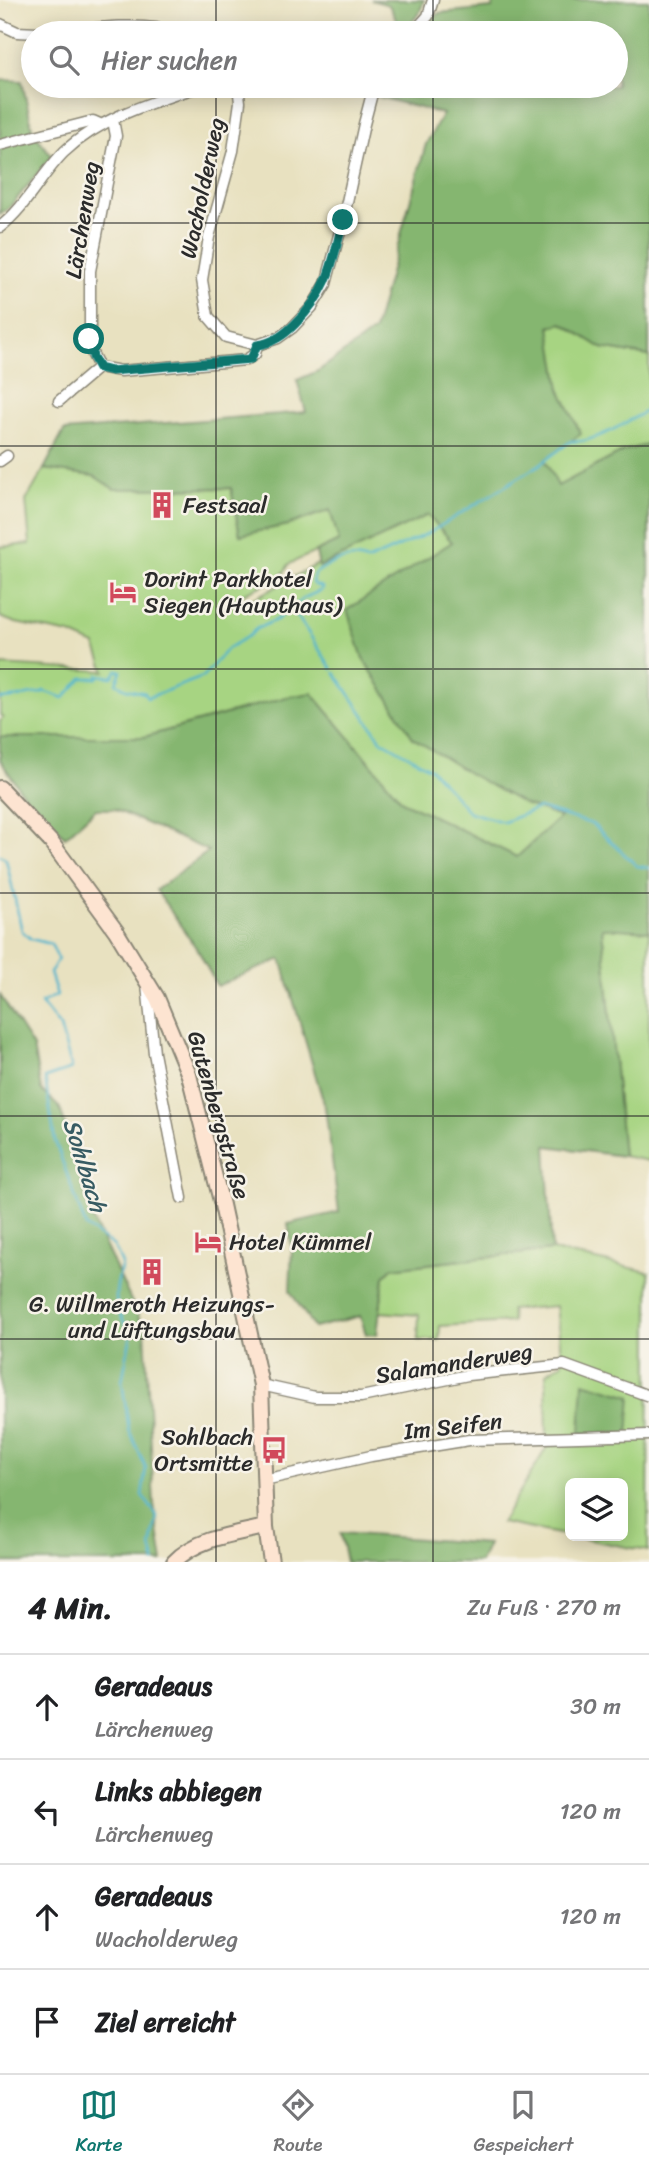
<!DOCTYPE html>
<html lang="de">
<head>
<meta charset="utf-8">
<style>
	body { margin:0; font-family:Sriracha,sans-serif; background:#f6f6f6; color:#202124 }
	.controls { position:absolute; right:21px; bottom:21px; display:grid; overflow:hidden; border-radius:10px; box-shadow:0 4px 18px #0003 }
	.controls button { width:63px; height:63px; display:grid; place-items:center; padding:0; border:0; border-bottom:2px solid #e0e0e0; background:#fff; color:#202124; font:35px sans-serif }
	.stop { position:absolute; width:21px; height:21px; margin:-16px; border:5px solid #0f766e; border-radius:50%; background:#fff }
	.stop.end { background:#0f766e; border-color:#fff; box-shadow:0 2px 7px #0008 }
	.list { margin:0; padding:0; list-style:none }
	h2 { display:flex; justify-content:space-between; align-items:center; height:91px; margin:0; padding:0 28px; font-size:30px }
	h2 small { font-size:23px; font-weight:400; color:#757577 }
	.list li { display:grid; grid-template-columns:46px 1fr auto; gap:21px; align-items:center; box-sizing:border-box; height:105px; padding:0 28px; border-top:2px solid #e0e0e0 }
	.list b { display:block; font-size:26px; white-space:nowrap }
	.list p { margin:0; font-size:23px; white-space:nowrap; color:#757577 }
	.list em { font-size:23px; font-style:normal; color:#757577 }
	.icon { flex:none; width:38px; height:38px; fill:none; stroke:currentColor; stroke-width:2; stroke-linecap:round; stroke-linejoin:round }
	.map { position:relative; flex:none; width:649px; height:1562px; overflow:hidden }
	.search { position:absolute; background:#fff; box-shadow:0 4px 18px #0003; left:21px; right:21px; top:21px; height:77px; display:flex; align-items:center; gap:18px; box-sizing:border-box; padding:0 24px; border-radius:38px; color:#757577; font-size:26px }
	.sheet { height:511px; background:#fff }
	nav { display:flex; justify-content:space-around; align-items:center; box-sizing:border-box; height:98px; border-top:2px solid #e0e0e0; background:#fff; font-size:19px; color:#757577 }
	nav a { display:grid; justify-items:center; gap:4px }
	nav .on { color:#0f766e }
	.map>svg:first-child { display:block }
	.green { fill:#a7d482; stroke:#698056; stroke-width:2; fill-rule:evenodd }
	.forest { fill:#85b670; stroke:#58704e; stroke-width:2 }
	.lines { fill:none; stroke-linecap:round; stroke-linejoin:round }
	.stream { stroke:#4eb4cc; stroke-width:2.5 }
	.street-casing { stroke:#8a8676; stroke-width:13 }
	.secondary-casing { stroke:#8a8676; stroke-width:18 }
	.street { stroke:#fff; stroke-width:10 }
	.secondary { stroke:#fde4d1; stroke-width:14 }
	.route { stroke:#0f766e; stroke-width:9 }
	.grid { fill:none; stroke:#2b2b2b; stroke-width:2; stroke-opacity:0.55 }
	.labels { text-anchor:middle; stroke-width:5; stroke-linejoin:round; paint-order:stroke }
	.street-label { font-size:23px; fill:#2b2b2b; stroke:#f7f3e8 }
	.poi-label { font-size:23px; fill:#2b2b2b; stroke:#f7f3e8; text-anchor:start }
	.water-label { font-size:24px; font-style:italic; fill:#375b63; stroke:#f7f3e8 }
</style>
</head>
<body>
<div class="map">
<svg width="649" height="1562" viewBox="0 0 649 1562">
	<rect width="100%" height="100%" fill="#f7f3e8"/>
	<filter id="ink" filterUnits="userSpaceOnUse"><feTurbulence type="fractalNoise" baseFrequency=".0143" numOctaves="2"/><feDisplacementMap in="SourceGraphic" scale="14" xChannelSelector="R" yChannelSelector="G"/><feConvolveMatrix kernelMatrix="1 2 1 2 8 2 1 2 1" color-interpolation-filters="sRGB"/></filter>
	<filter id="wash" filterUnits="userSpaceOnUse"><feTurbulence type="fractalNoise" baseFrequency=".00686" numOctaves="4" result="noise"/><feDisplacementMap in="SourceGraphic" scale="28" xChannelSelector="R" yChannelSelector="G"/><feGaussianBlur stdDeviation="1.57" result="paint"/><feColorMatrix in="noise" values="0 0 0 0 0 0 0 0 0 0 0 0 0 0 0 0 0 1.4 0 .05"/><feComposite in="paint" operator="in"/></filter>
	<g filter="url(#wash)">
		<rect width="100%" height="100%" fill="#e8e1c0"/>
		<path class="green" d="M562 323 602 348 649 356V822L574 905 508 853 402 801 312 693 287 697 144 737H0V721L3 718 0 715V665L105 671 95 645 70 634 16 623 0 617V547L30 544 26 501 44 469 95 476 114 489 231 488 240 535 288 525 330 510 339 541 289 564C280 584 264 583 247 592 237 597 226 605 217 612L253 599 342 551 549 327Z
			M602 927 649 931V1161L623 1156Z
			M552 1250 649 1272 648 1551 501 1523 547 1447 546 1373 562 1363 556 1306 511 1310 512 1322 440 1326 439 1340H418L419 1315 380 1312 384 1276 392 1268ZM570 1483H623V1536H570Z"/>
		<path class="forest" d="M371 0H424L419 14 402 32 389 5Z
			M495 0H649V356L602 348 562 323 550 327 560 389 581 434 545 460 558 486 624 451 649 444V931L602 928 623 1156 546 1146 552 1250 392 1268 384 1276 377 1335 366 1334 360 1316 314 1328 290 1291 292 1247 288 1224 339 1212 325 1107 281 959 217 986 199 952 156 890 209 851 114 809H96L65 837 23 794 0 760V737H144L287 697 312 693 402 801 517 857 560 817 526 805 470 774 413 738 363 658 347 610 452 542 428 515 319 567 316 552 339 541 330 510 288 525 240 535 231 488 114 489 94 476 44 469 64 431 306 412 297 380 318 371 374 331 426 144 443 114 375 96 381 86H616V33H421L439 13 492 8Z
			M0 80 22 81 33 132 52 156 10 207 0 215Z
			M0 995 33 1047 41 1090 60 1108 93 1220 145 1330 154 1504 163 1562H0Z
			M583 1382 631 1396 628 1435 580 1433Z
			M340 1533 488 1544 480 1562H346Z"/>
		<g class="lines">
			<path class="stream" d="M292 608 332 669
				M335 673 381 740 431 769 469 812 504 822 539 808 592 824 637 866 649 868
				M0 699C15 699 27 694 42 693L43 691 64 698 82 678H98V675L112 677 117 670 121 671 116 683 126 689 145 693 147 698 203 677 227 649 250 635 256 629 278 619 304 598 322 590V587L315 585 312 582 314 574C329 564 348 553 367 561L429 533 539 465 571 441C592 445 631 420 649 409
				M0 855 6 859 22 931 31 939 51 944 58 959 50 973 57 995 41 1003 60 1027 72 1069 45 1078 55 1141 86 1227 114 1246 122 1264C113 1299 113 1304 131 1335L122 1381 129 1430 146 1468 142 1495 157 1516 151 1547 155 1562"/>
		</g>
	</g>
	<g filter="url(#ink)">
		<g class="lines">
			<defs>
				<path id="street" d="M0 24 17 32 37 33
					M57 33C94 28 143 21 179 33
					M413 33 428 16 433 0
					M238 86 240 102 233 151 209 237 202 280 208 316 226 337 257 345 278 338 292 328 312 307 326 284 343 220 364 124 374 86
					M0 145 93 121 102 125
					M0 227C26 207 41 175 64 152 101 117 153 102 201 86
					M99 367 121 371 246 360 255 354 257 345
					M59 401 99 367 90 349V271L116 136 113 120
					M0 461 7 456
					M147 984 154 1053 182 1198
					M261 1385 315 1397H361L468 1375 564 1365 649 1396
					M264 1480 371 1456 469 1440 649 1435"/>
				<path id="secondary" d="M0 788 51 842 116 931 157 998 189 1075 222 1205 261 1385 266 1527 271 1562
					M174 1562C197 1538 234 1534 266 1527"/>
			</defs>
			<use href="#street" class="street-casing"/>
			<use href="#secondary" class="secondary-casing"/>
			<use href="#street" class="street"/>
			<use href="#secondary" class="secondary"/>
		</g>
	</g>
	<g class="lines" filter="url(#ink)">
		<path class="route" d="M89 339 93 357 99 368 111 371 251 359 257 345C273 343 284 335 295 324 329 290 332 265 343 220"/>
	</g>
	<path class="grid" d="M216 0V33M433 0V33M216 86V1562M433 86V1562M0 223H649M0 446H649M0 669H649M0 893H649M0 1116H649M0 1339H649"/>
	<defs>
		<symbol id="building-bare" viewBox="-9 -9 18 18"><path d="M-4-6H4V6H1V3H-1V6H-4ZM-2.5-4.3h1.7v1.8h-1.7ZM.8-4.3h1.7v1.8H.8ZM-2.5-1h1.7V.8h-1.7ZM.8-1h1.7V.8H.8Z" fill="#d1495b" stroke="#f7f3e8" stroke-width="2.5" paint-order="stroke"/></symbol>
		<symbol id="hotel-bare" viewBox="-9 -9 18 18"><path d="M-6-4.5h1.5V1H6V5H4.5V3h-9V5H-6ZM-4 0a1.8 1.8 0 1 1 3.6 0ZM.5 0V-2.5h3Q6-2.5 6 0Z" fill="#d1495b" stroke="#f7f3e8" stroke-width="2.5" paint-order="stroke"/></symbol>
		<symbol id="bus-bare" viewBox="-9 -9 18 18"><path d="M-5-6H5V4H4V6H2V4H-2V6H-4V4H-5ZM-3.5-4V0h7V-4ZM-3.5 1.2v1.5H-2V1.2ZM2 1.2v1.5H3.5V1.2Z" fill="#d1495b" stroke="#f7f3e8" stroke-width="2.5" paint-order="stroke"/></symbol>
	</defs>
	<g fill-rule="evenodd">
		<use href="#building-bare" x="143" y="486" width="38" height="38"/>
		<use href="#hotel-bare" x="104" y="573" width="38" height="38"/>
		<use href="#hotel-bare" x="189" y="1223" width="38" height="38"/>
		<use href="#building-bare" x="133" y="1253" width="38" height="38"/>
		<use href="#bus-bare" x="255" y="1431" width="38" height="38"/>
	</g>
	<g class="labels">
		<g class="street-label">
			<text transform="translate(202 188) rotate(-78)" y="8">Wacholderweg</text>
			<text transform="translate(82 220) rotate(-81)" y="8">Lärchenweg</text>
			<text transform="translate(219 1115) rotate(74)" y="8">Gutenbergstraße</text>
			<text transform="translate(454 1363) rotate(-9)" y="8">Salamanderweg</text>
			<text transform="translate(453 1426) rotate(-6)" y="8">Im Seifen</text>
		</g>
		<g class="poi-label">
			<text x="183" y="513">Festsaal</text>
			<text x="144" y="587">Dorint Parkhotel<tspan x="144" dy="26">Siegen (Haupthaus)</tspan></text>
			<text x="229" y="1250">Hotel Kümmel</text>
			<text x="152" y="1312" text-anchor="middle">G. Willmeroth Heizungs-<tspan x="152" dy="26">und Lüftungsbau</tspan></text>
			<text x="253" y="1445" text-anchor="end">Sohlbach<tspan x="253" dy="26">Ortsmitte</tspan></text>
		</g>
		<g class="water-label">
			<text transform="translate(85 1165) rotate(73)" y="8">Sohlbach</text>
		</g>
	</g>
</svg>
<div class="controls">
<button><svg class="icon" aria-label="layers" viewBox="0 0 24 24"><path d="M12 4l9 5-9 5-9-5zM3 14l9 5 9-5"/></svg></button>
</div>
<div class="stop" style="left:89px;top:339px"></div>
<div class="stop end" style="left:343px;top:220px"></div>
<div class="search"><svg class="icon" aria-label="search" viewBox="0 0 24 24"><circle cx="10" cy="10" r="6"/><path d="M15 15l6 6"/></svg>Hier suchen</div>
</div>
<section class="sheet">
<h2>4 Min.<small>Zu Fuß · 270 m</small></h2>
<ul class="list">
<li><svg class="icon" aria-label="ahead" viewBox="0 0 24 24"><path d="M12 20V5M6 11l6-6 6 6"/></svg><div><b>Geradeaus</b><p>Lärchenweg</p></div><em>30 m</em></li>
<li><svg class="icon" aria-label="left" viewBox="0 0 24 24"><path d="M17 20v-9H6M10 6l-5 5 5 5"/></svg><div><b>Links abbiegen</b><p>Lärchenweg</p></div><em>120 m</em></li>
<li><svg class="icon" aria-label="ahead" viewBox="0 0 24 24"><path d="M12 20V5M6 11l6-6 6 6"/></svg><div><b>Geradeaus</b><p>Wacholderweg</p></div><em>120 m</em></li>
<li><svg class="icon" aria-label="arrive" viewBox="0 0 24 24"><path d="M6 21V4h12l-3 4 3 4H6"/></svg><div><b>Ziel erreicht</b></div></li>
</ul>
</section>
<nav>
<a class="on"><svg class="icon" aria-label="map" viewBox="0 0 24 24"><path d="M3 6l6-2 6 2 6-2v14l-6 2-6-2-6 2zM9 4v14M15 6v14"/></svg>Karte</a>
<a><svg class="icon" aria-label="directions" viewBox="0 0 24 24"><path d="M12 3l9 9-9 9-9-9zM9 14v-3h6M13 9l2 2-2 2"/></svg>Route</a>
<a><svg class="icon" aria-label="saved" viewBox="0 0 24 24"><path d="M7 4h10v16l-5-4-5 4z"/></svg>Gespeichert</a>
</nav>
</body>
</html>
